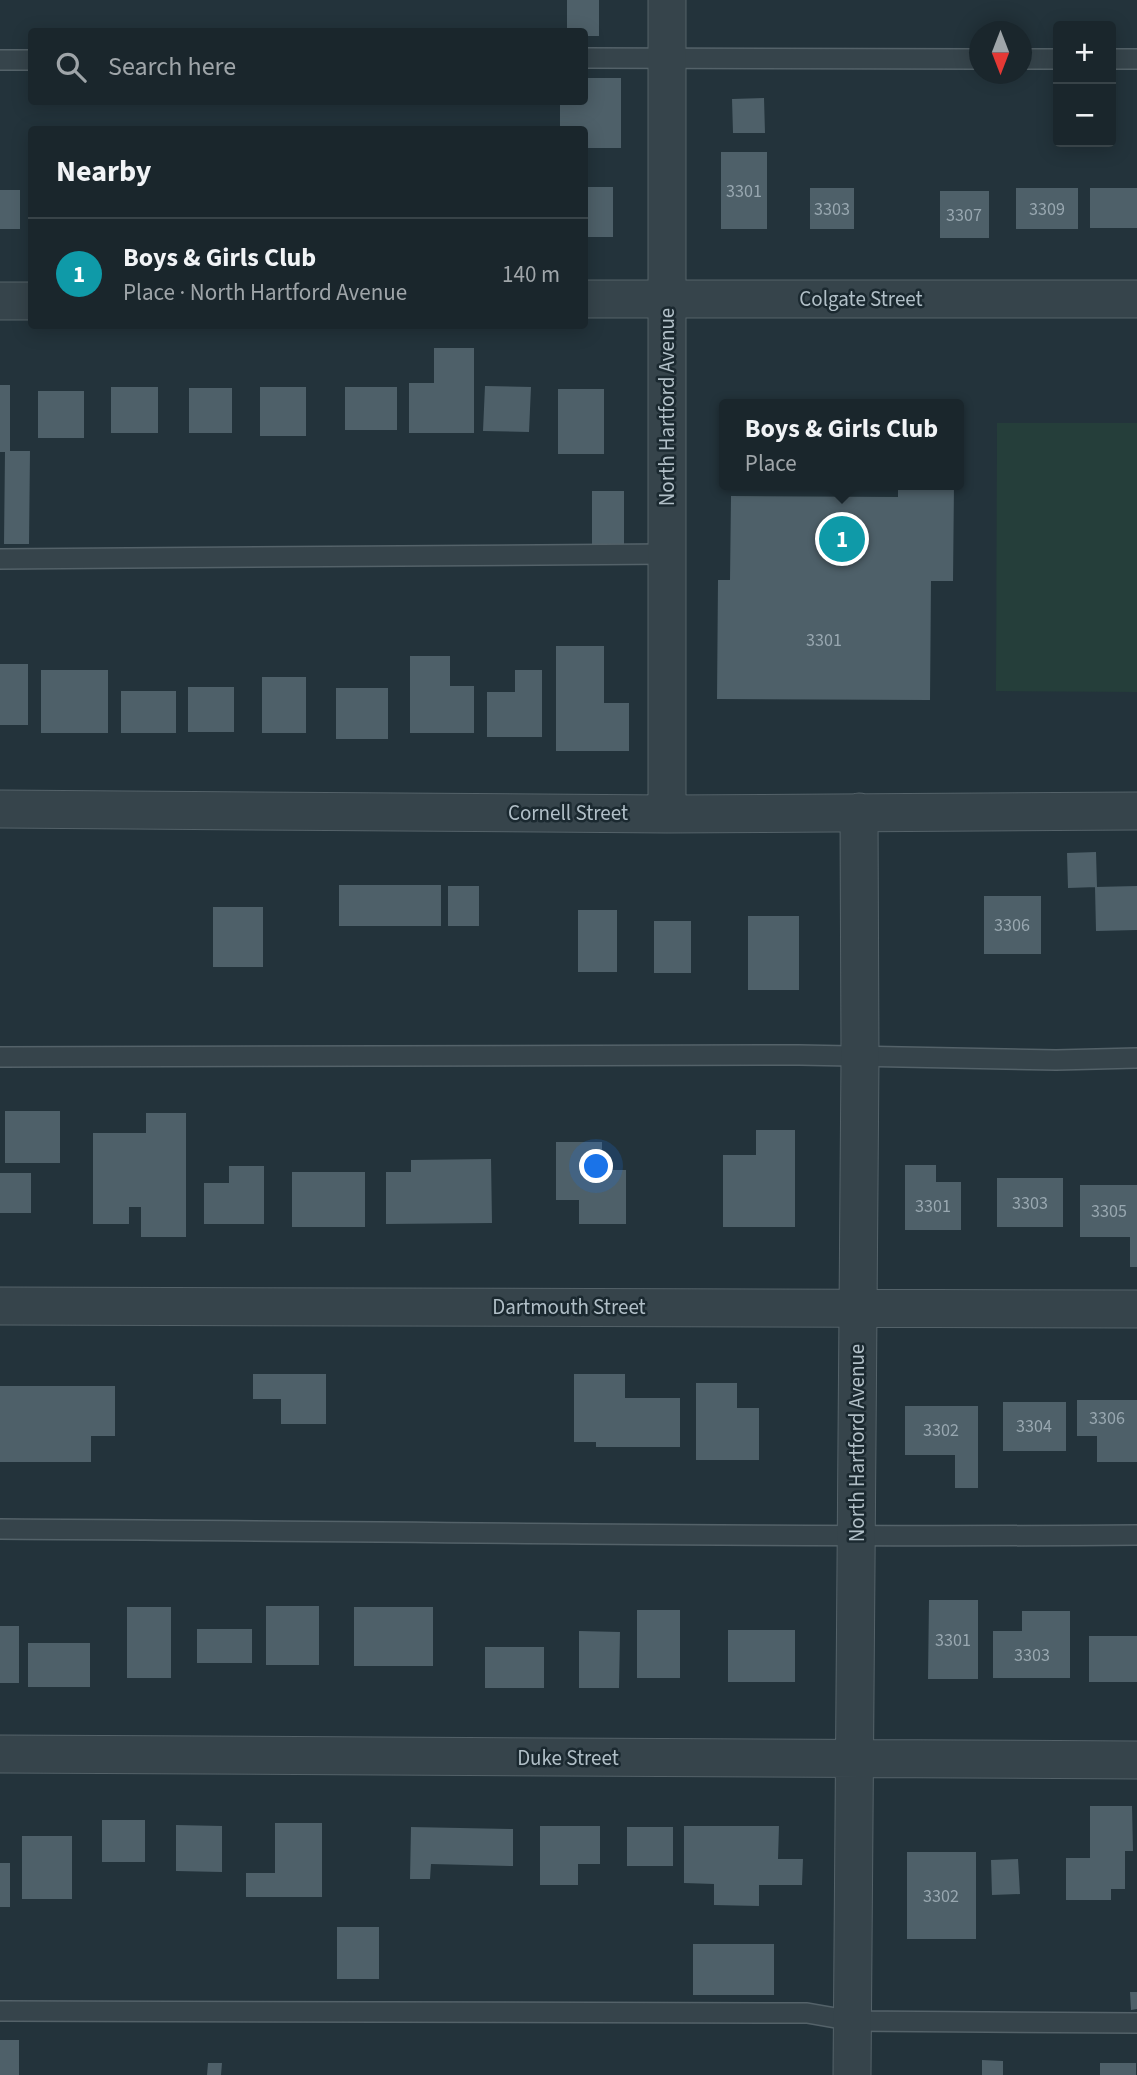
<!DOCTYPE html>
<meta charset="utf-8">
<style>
:root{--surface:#1a262c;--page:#273238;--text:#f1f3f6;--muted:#9fa5a9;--line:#384348;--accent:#8bbbb9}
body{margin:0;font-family:"Source Sans 3",sans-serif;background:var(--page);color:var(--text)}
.controls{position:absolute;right:21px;top:21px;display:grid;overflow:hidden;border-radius:7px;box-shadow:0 4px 18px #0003}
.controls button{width:63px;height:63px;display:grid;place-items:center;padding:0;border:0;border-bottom:2px solid var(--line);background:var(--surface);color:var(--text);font:35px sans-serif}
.compass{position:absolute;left:969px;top:21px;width:63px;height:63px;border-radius:50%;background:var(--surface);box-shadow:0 4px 18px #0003;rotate:180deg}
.you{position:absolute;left:597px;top:1167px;width:24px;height:24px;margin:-18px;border:5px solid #fff;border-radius:50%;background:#1a73e8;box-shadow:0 0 0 10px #1a73e833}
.badge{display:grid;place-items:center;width:46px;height:46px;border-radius:50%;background:var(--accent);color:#fff;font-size:23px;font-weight:700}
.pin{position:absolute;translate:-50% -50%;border:4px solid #fff;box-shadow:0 2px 7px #0006}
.popup{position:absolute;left:719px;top:399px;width:245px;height:91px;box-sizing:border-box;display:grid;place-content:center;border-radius:7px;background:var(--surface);filter:drop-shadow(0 2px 5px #0005);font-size:23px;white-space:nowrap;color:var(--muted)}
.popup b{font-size:26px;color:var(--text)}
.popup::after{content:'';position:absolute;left:50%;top:100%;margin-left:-14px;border:14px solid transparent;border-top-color:var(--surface)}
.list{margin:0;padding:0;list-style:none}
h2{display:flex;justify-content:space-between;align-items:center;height:91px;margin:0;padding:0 28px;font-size:30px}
h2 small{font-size:23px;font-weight:400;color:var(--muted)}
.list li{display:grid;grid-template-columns:46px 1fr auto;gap:21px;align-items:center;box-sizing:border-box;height:112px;padding:0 28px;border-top:2px solid var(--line)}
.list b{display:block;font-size:26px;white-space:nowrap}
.list p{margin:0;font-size:23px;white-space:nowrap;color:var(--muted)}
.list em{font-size:23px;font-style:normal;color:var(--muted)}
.icon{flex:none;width:38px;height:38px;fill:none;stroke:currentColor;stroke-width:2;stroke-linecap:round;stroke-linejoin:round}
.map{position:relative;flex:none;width:1137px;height:2075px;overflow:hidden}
.search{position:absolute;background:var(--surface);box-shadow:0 4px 18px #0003;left:28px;top:28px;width:560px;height:77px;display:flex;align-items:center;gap:18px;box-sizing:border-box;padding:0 24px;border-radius:7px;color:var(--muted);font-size:26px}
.panel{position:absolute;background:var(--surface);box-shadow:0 4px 18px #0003;left:28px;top:126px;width:560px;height:203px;border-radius:7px}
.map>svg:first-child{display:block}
.green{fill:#253e3a}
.building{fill:#4e6069}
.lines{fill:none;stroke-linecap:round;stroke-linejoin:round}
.lane-casing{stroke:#546269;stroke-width:22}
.street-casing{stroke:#546269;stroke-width:39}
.lane{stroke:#36444b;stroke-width:19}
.street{stroke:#36444b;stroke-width:37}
.labels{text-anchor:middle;stroke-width:5;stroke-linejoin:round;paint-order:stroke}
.number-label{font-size:18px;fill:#98a7b0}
.street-label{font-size:21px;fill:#b1bfc7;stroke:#1b2930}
</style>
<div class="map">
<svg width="1137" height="2075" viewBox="0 0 1137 2075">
<rect width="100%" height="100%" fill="#23333b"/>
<path class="green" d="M997,423H1137V692L996,691Z"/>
<path class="building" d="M567,0H599V36H584V32H567Z
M584,78H621V148H584V130H560V102H584Z
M764,98L765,133H733L732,99Z
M721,152H767V229H721Z
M584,187H613V237H584Z
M810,188H854V229H810Z
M1016,188H1078V229H1016Z
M1090,188H1137V228H1090Z
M0,190H20V229H0Z
M940,191H989V238H940Z
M434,348H474V433H409V383H434Z
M0,385H10V451H30L29,544H4L5,452H0Z
M485,386L531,387L529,432L483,431Z
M111,387H158V433H111Z
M260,387H306V436H260Z
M345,387H397V430H345Z
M189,388H232V433H189Z
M558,389H604V454H558Z
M38,391H84V438H38Z
M898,485H954L953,581H931L930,700L717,699L718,580H730L731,496L898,497Z
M592,491H624V546H592Z
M556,646H604V703H629V751H556Z
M410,656H450V686H474V733H410Z
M0,664H28V725H0Z
M41,670H108V733H41Z
M515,670H542V737H487V692H515Z
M262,677H306V733H262Z
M188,687H234V732H188Z
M336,688H388V739H336Z
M121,691H176V733H121Z
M1096,852L1097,887L1068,888L1067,853Z
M339,885H441V926H339Z
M448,886H479V926H448Z
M1137,886V930L1096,931L1095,887Z
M984,896H1041V954H984Z
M213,907H263V967H213Z
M578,910H617V972H578Z
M748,916H799V990H748Z
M654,921H691V973H654Z
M5,1111H60V1163H5Z
M146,1113H186V1237H141V1207H129V1224H93V1133H146Z
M756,1130H795V1227H723V1155H756Z
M556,1142H602V1170H626V1224H579V1200H556Z
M491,1159L492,1223L386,1224V1172H411V1160Z
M905,1165H936V1182H961V1230H905Z
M229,1166H264V1224H204V1183H229Z
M292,1172H365V1227H292Z
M0,1173H31V1213H0Z
M997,1178H1063V1227H997Z
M1080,1185H1137V1267H1130V1237H1080Z
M253,1374H326V1424H281V1399H253Z
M574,1374H625V1398H680V1447H596V1442H574Z
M696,1383H737V1408H759V1460H696Z
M0,1386H115V1436H91V1462H0Z
M1077,1400H1137V1462H1097V1436H1077Z
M1003,1402H1066V1451H1003Z
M905,1406H978V1488H955V1455H905Z
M929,1600H978V1679H928Z
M266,1606H319V1665H266Z
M127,1607H171V1678H127Z
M354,1607H433V1666H354Z
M637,1610H680V1678H637Z
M1022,1611H1070V1678H993V1631H1022Z
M0,1626H19V1683H0Z
M197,1629H252V1663H197Z
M728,1630H795V1682H728Z
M579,1631L620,1632L619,1688H579Z
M1089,1636H1137V1682H1089Z
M28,1643H90V1687H28Z
M485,1647H544V1688H485Z
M1090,1806H1132L1133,1851H1125V1889H1111V1900H1066V1858H1090Z
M102,1820H145V1862H102Z
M275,1823H322V1897H246V1873H275Z
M176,1825L222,1826V1872L176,1871Z
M540,1826H600V1864H578V1885H540Z
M684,1826H779L778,1859H803L802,1885H759V1906L714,1905V1884L684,1883Z
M411,1827L513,1829V1866L431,1864L430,1879H410Z
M627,1827H673V1866H627Z
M22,1836H72V1899H22Z
M907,1852H976V1939H907Z
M1018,1859L1020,1894L992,1895L991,1860Z
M0,1863H10V1907H0Z
M337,1927H379V1979H337Z
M693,1944H774V1995H693Z
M1130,1992H1137V2009L1131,2010Z
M0,2040H19V2075H0Z
M982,2060L1003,2061V2075H982Z
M208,2063H222L221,2075H207Z
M1100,2063H1136V2075H1100Z"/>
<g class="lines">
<g class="lane-casing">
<path id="lane" d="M584,58L979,59
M1021,59H1058
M1111,59H1137
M0,60H32
M0,559L667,554
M0,1057L799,1055L1056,1060L1137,1058
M0,1529C379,1531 758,1538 1137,1535
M0,2011L807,2013L853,2021L1137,2023"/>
</g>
<g class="street-casing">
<path id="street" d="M667,0V814
M584,299H1137
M0,301H32
M0,809L667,814L1137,811
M0,1306L1137,1309
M0,1754L1137,1760
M852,2075L860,1058L859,812"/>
</g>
<use href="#lane" class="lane"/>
<use href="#street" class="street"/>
</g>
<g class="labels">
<g class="number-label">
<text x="744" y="197">3301</text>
<text x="832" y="215">3303</text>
<text x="1047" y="215">3309</text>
<text x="964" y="221">3307</text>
<text x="824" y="646">3301</text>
<text x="1012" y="931">3306</text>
<text x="1030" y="1209">3303</text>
<text x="933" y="1212">3301</text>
<text x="1109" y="1217">3305</text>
<text x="1107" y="1424">3306</text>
<text x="1034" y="1432">3304</text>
<text x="941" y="1436">3302</text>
<text x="953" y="1646">3301</text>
<text x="1032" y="1661">3303</text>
<text x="941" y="1902">3302</text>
</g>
<g class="street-label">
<text x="861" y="306">Colgate Street</text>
<text transform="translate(667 407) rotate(-90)" y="7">North Hartford Avenue</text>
<text x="568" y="820">Cornell Street</text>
<text x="569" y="1314">Dartmouth Street</text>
<text transform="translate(857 1443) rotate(-90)" y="7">North Hartford Avenue</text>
<text x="568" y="1765">Duke Street</text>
</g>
</g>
</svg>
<div class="controls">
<button>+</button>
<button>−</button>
</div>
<svg class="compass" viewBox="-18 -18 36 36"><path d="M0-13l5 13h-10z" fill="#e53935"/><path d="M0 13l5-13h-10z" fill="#9fa5a9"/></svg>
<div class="you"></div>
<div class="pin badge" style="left:842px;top:539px;background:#0f9aa8">1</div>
<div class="popup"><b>Boys &amp; Girls Club</b>Place</div>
<div class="search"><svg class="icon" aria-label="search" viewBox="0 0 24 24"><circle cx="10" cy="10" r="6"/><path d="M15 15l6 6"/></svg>Search here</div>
<section class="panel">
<h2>Nearby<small></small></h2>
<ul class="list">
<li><span class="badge" style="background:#0f9aa8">1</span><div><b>Boys &amp; Girls Club</b><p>Place · North Hartford Avenue</p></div><em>140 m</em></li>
</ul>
</section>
</div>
